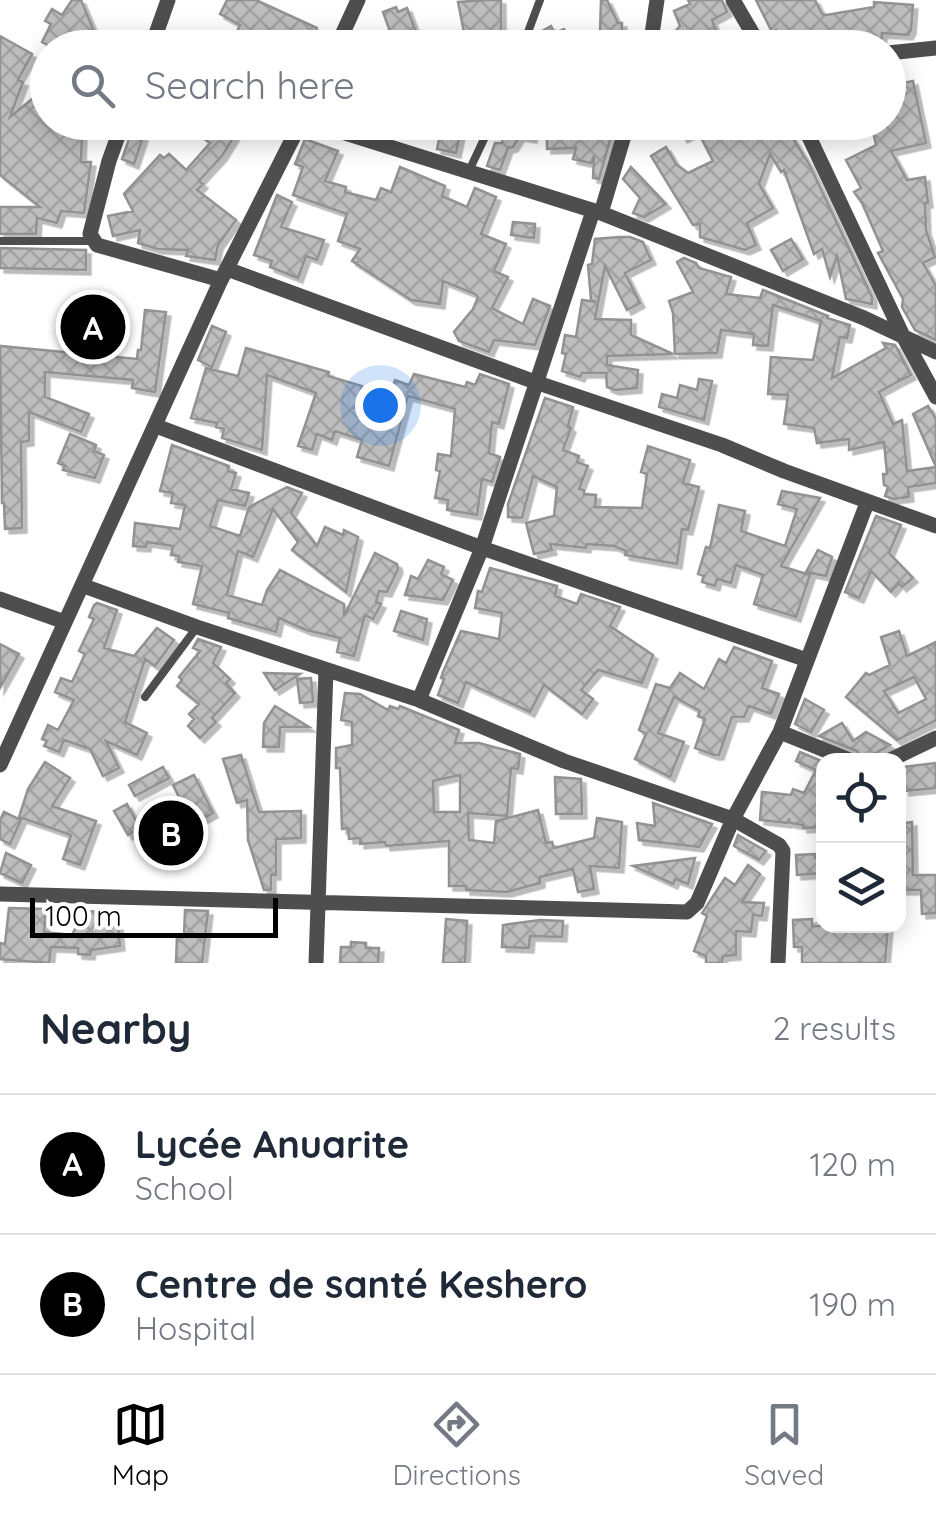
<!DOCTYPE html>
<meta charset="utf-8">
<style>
:root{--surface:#fff;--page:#f6f6f7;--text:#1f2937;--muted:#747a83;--line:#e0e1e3;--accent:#000}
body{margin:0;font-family:Quicksand,sans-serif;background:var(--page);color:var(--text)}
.controls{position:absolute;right:30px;bottom:30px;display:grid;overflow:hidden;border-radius:20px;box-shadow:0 5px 25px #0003}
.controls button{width:90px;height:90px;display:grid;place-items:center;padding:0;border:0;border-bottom:2px solid var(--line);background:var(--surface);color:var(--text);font:50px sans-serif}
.scale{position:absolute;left:30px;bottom:25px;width:248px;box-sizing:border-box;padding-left:10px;border:5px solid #000;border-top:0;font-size:28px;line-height:35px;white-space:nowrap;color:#000;-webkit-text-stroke:8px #fff;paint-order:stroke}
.you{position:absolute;left:380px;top:405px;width:35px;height:35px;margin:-25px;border:8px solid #fff;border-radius:50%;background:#1a73e8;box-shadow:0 0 0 15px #1a73e833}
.badge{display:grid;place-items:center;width:65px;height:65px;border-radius:50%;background:var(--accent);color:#fff;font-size:32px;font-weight:700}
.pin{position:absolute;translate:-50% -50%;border:5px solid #fff;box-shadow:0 2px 10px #0006}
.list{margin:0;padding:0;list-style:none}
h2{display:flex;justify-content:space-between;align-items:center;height:130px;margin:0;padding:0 40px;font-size:42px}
h2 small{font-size:32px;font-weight:400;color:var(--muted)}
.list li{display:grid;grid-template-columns:65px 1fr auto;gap:30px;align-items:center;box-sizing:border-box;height:140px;padding:0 40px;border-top:2px solid var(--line)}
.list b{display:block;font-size:38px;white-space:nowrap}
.list p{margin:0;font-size:32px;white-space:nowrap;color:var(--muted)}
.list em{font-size:32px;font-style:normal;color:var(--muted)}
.icon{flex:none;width:55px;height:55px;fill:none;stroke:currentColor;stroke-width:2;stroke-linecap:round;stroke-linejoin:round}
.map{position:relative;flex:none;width:936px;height:963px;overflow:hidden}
.search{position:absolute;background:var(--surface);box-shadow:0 5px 25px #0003;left:30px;right:30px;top:30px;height:110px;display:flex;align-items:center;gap:25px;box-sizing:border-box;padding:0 35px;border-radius:55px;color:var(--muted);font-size:38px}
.sheet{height:410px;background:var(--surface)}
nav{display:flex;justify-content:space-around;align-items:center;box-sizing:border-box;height:140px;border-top:2px solid var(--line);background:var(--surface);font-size:28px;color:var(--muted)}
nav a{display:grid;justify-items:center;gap:5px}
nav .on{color:var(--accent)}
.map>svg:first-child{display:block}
.building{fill:url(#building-cross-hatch);stroke:#929292;stroke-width:2.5;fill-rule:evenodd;filter:url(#shadow)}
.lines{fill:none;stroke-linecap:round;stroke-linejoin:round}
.service{stroke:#4e4e4e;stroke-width:8}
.minor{stroke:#4e4e4e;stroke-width:15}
</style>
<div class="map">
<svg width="936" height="963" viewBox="0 0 936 963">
<defs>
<pattern id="building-cross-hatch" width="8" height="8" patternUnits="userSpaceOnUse" patternTransform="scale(2.5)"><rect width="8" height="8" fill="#bebebe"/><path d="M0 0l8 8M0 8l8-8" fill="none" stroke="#a2a2a2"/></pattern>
<filter id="shadow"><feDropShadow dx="4.5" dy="4.5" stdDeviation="0" flood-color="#0004"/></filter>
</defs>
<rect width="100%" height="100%" fill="#fff"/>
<path class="building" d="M72,0H81L101,48H53L42,42L51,24L45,21L52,9L62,15Z
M227,0H256L317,28L316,31L326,34L321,48H229L240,25L220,14Z
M488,0H501V40L481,39L482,48H467L458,2Z
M601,0H607L618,23H622L621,44H606L607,32H600Z
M688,0H722L727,12L712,20L716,30L680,44L671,36L680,26L674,11L690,4Z
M756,0H815L822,14L826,15L874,7V2L913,5L911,30L908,35L882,33L881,44H860L861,48H813L809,37L785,48L776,30L772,32Z
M396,7L398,12L407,8L416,32L393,40L383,12Z
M551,26L555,33L564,29L574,48H530L541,41L537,34Z
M0,36L32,54L18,80L23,82L10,117L48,86V122H78L82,133L81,162H91L84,213L61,211L57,223L37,218L36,234H0V207H40L0,175Z
M913,81L926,143L891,151L907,180L925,177L928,203H925L926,230L935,257L923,263L936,286V340L915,330L902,307L903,299L878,253L883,251L862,203L854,192L861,188L846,160L876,145L871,122H888V86Z
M215,122H243L222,156L199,181L203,184L197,190L236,220L218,245L215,260L186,256L188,250L158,249L138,243L140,230L113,236L108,216L133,211L124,194L160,155L164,158L169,154L186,170L210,143L204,139Z
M499,122H533L532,138L520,136L513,147L508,148L500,170L487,166L495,143H502L503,131L497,129Z
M577,122H615L599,179L593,178L594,156L591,163L573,159L576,148L547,149V136L573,135Z
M674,122H774L780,132L787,129L809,164L872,297V304L846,299L837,256L830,277L822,249L814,254L784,170L781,172L770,154L759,184L773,208L747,223L756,245L745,250L700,237V224L693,225L651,156L666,147L676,164L688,173L713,161L697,130L683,138Z
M442,126L461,129L456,153L437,149Z
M131,133L143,137L134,164L122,159Z
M305,139L338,151L325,181L346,187L345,192L376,200L381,188L391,192L400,167L445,186L442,196L467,207L475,188L496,197L481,234L506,244L494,271L508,277L492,308L523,324L533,299L550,306L535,345L494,340L489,352L459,341L454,332L473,309L478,297L475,294L443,281L440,304L411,300L352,261L360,249L338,241L347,214L293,195L303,167L295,164Z
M631,167L666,204L644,217L633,213L640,198L623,179Z
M277,195L292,202L281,227L324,240L317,260L306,256L298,278L270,267L272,261L254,255Z
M513,222L535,224L534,238L511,235Z
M619,237H630L643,242L651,260L625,273L640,303L627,310L605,266L595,319L631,320V335L673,354L607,356V365L638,370L637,388L615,390L607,387L606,373H582L580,377L562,371L566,354L562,353L565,335L576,337L582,300L596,302L591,300L588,265L592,264L595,239Z
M791,239L803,259L783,271L771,250Z
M0,248L86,250V270L0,268Z
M684,258L696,263L699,268L731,277L726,294L760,298L763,290L828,316L827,318L850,325L847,338L840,337L832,378L886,348L883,343L895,345L911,375L899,381L898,378L899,381L879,392L893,424L902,420L907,471L936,467V483L908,487L909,497L893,499L885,496L888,487L884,485L883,474H887L884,442L849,450V439L817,443L814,428L784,424L788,395L768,394L771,357L813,360L821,321L773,305L768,346L753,345L754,334L721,330L717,353L675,354L673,313L669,301L693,292L677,262Z
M145,310L166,312L155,392L132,388L133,380L45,372V397L89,414L81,432L29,412V441L21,442L22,528L5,529L4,503H2L0,346L137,359L138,350H141Z
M212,326L226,332L212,367L198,360Z
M246,348L329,372L328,376L362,386L355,408L381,417L395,380L409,385L414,374L465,387L467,382L475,385L480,374L509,384L499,424L492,422L489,453L500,457L492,482L482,479L477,515L447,510L448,500L435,498L440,471L436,470L438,454L451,456L455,409L408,396L389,466L357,457L362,440L335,431L332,440L317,434L312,450L298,446L316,393L267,375L262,450L222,438L224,429L216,427L217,423L191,418L206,368L238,376Z
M699,379L712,381L704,420L659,407L662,394L677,398L680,385L697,390Z
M545,398L573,407L568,426L571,428L563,450L579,456L577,462L588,466L579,489L584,490V494L596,495L595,507L642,508L647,474L641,472L648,446L690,460L683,483L699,487L688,530L682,529L677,564L625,555L626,551L614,546L587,544L586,548L550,544L552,550L534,554L526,523L554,516L557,487L533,476L522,518L508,517V504Z
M928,406L936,419V467L913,414Z
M70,434L96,445L94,451L104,455L95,478L63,470L65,466L58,463Z
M172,445L229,466L228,471L236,473L231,489L249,493L245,506L218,500L210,526L240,536L249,507L287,487L302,493L291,513L317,546L325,527L343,535L344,530L358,537L346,592L292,550L298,542L273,509L253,557L238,551L227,595L262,605L267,590L280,570L344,604V616L375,553L397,564L398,569L387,592L379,591L376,602L381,604L373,619L365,615L354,656L337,652L340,638L306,630L279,618L276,632L228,618L229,613L193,604L202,566L178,562L179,556L171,555L173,546L147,542L146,547L133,546L135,523L180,529L185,505L171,503L173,493L160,491Z
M782,491L820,498L781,566L810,575L796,617L754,604L763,575L736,565L731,583L717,579L715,586L702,582L704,576L698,574L706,547L710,548L719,505L745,511L741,531L785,546L797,509L778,504Z
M876,516L901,525L889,553L913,578L902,587L899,583L891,592L871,571L859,598L845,592Z
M818,550L832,557L826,576L806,572Z
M428,560L444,567L441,574L453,580L443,600L405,595L411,576L418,579Z
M490,568L557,586L555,596L577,604L581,594L620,607L610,626L653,655L642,683L598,670L581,690L593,699L582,714L544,685L530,712L466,682L458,703L438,695L444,679L441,678L443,672L461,631L499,639L502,613L475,608L478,591L482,592Z
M97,603L117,610L104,648L134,656L157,628L174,640L155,666L145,659L125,722L147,733L137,755L106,741L119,768L103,776L90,749L64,740L59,752L44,746L47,741L42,739L48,725L58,730L74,700L55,692L61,678L72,682L85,654L79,651L94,619L89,617L94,605Z
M401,611L427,619L423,640L394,631Z
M899,631L907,656L936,642V720L897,740L846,697L866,673L869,675L890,665L881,637ZM914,677L926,699L898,713L884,691Z
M198,639L221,647L213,663L230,679L226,683L235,693L212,718L216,722L200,738L188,726L194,719L189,714L199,704L177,686L182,680L179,677L200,651L193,648Z
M0,644L19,654L0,688Z
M734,647L772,661L762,688L779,694L771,714L749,706L744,717H732L719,755H714L695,748L705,719L698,716L700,711L674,697L658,733L684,742L670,777L635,759L646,734L639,730L656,684L670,688L680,673L704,689L719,659L726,663Z
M264,673L300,674L275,690Z
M311,678L313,702L300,703L297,679Z
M345,693L360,694L388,710L390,706L398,709L400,706L459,730L455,743H479L520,754L518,769L511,768L507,816L468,813L469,840L494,843L496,821L538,810L546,843L552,842L554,848L594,838L597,818L622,822L619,868L590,866L594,889L578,892L573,869L540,877V883L507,892L466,890V886H449V841L386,846L385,842L360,844V838L349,839L348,828L342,829L340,768H336V748L352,745V722L341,720ZM460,775V812H434L433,781Z
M805,699L824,710L811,732L795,724Z
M275,706L309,727H280L279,747H263L264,723Z
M842,723L853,741L866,732L890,745L863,760L857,751L819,736Z
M800,752L824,762V827L803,828V825L790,823L789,820L787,823L760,820L762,792L791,795L793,789L804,793L816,770L796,761Z
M241,755L259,812L301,811V838L276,839V875H271V890H264L248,840L247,800L237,803L223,759Z
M45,762L70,778L52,806L96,821L80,865L63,859L71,835L19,817L28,789Z
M936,763V788L905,791L902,767Z
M163,767L169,778L135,796L129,785Z
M194,775L213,813L202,819L199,814L190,819L173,785Z
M555,777L581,779L582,814H556Z
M653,803L712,824L699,847L639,840L637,823L655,826Z
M127,804L140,828L128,835L114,811Z
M4,812L21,820L10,844L0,839V820Z
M912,822L913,875H936V913L922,914L921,890H898V824Z
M738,835L766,851L759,860L734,846Z
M6,853L31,865L22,883L0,873Z
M815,854V858L824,857V873L797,875L796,855Z
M695,858L688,884L675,879L673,884L633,866Z
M748,865L760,874L742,902L764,903L762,916L753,915L751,932L736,931V955L723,956L722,963H706V956L694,951L707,916L702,913L725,878L735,885Z
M9,908L46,909L44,932L72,935L76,927H82L83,911L107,912V927L118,926L120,946L91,950L90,955L78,954V948L51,947L49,963L0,959V943L5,944Z
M185,910L208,911L202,963H176L177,936H184Z
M446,919L467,921L465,963H443Z
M812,919V926H888L885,963H802V947H794L793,920Z
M540,920L563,921L562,937L530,936L529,948L502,947L503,925Z
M351,942L366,943V948H379L378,963H340L341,947H351Z"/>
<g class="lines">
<path class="service" d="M522,48L540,0
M468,173L492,122
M0,241H92
M145,697L197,627"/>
<path class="minor" d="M733,0L761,48
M151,48L168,0
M336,48L358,0
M650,48L657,0
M888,53L936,48
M123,122L109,161L90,234L97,245L221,280
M310,122L601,213L864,318L936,352
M802,122L903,336L936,397
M601,213L628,122
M227,269L538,383L722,445L784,471L936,526
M156,426L482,548L807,660
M84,586L197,627L419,700L564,761L733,819L779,845L783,851L778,963
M0,599L65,622
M419,700L482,548L593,211
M780,732L852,761
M888,761L936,738
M0,765L221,280L301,122
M0,894L687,912L697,903L733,819L780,732L867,503
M316,963L326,670"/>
</g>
</svg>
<div class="controls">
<button><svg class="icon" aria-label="locate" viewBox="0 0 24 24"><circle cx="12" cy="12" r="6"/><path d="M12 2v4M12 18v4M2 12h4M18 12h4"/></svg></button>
<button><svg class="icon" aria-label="layers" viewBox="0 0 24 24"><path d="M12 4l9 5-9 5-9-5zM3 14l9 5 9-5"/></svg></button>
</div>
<div class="scale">100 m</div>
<div class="you"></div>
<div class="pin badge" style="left:93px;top:327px">A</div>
<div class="pin badge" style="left:171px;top:833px">B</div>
<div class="search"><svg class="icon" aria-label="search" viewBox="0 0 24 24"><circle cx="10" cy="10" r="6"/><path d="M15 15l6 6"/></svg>Search here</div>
</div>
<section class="sheet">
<h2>Nearby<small>2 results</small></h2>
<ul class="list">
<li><span class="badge">A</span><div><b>Lycée Anuarite</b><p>School</p></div><em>120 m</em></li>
<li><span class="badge">B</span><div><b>Centre de santé Keshero</b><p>Hospital</p></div><em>190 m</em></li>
</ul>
</section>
<nav>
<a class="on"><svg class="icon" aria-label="map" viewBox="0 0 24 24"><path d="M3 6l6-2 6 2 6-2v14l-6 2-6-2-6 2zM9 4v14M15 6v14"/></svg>Map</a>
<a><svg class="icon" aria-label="directions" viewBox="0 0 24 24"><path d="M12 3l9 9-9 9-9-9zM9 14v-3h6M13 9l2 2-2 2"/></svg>Directions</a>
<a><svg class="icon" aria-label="saved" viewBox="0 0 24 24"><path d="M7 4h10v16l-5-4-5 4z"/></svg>Saved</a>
</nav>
